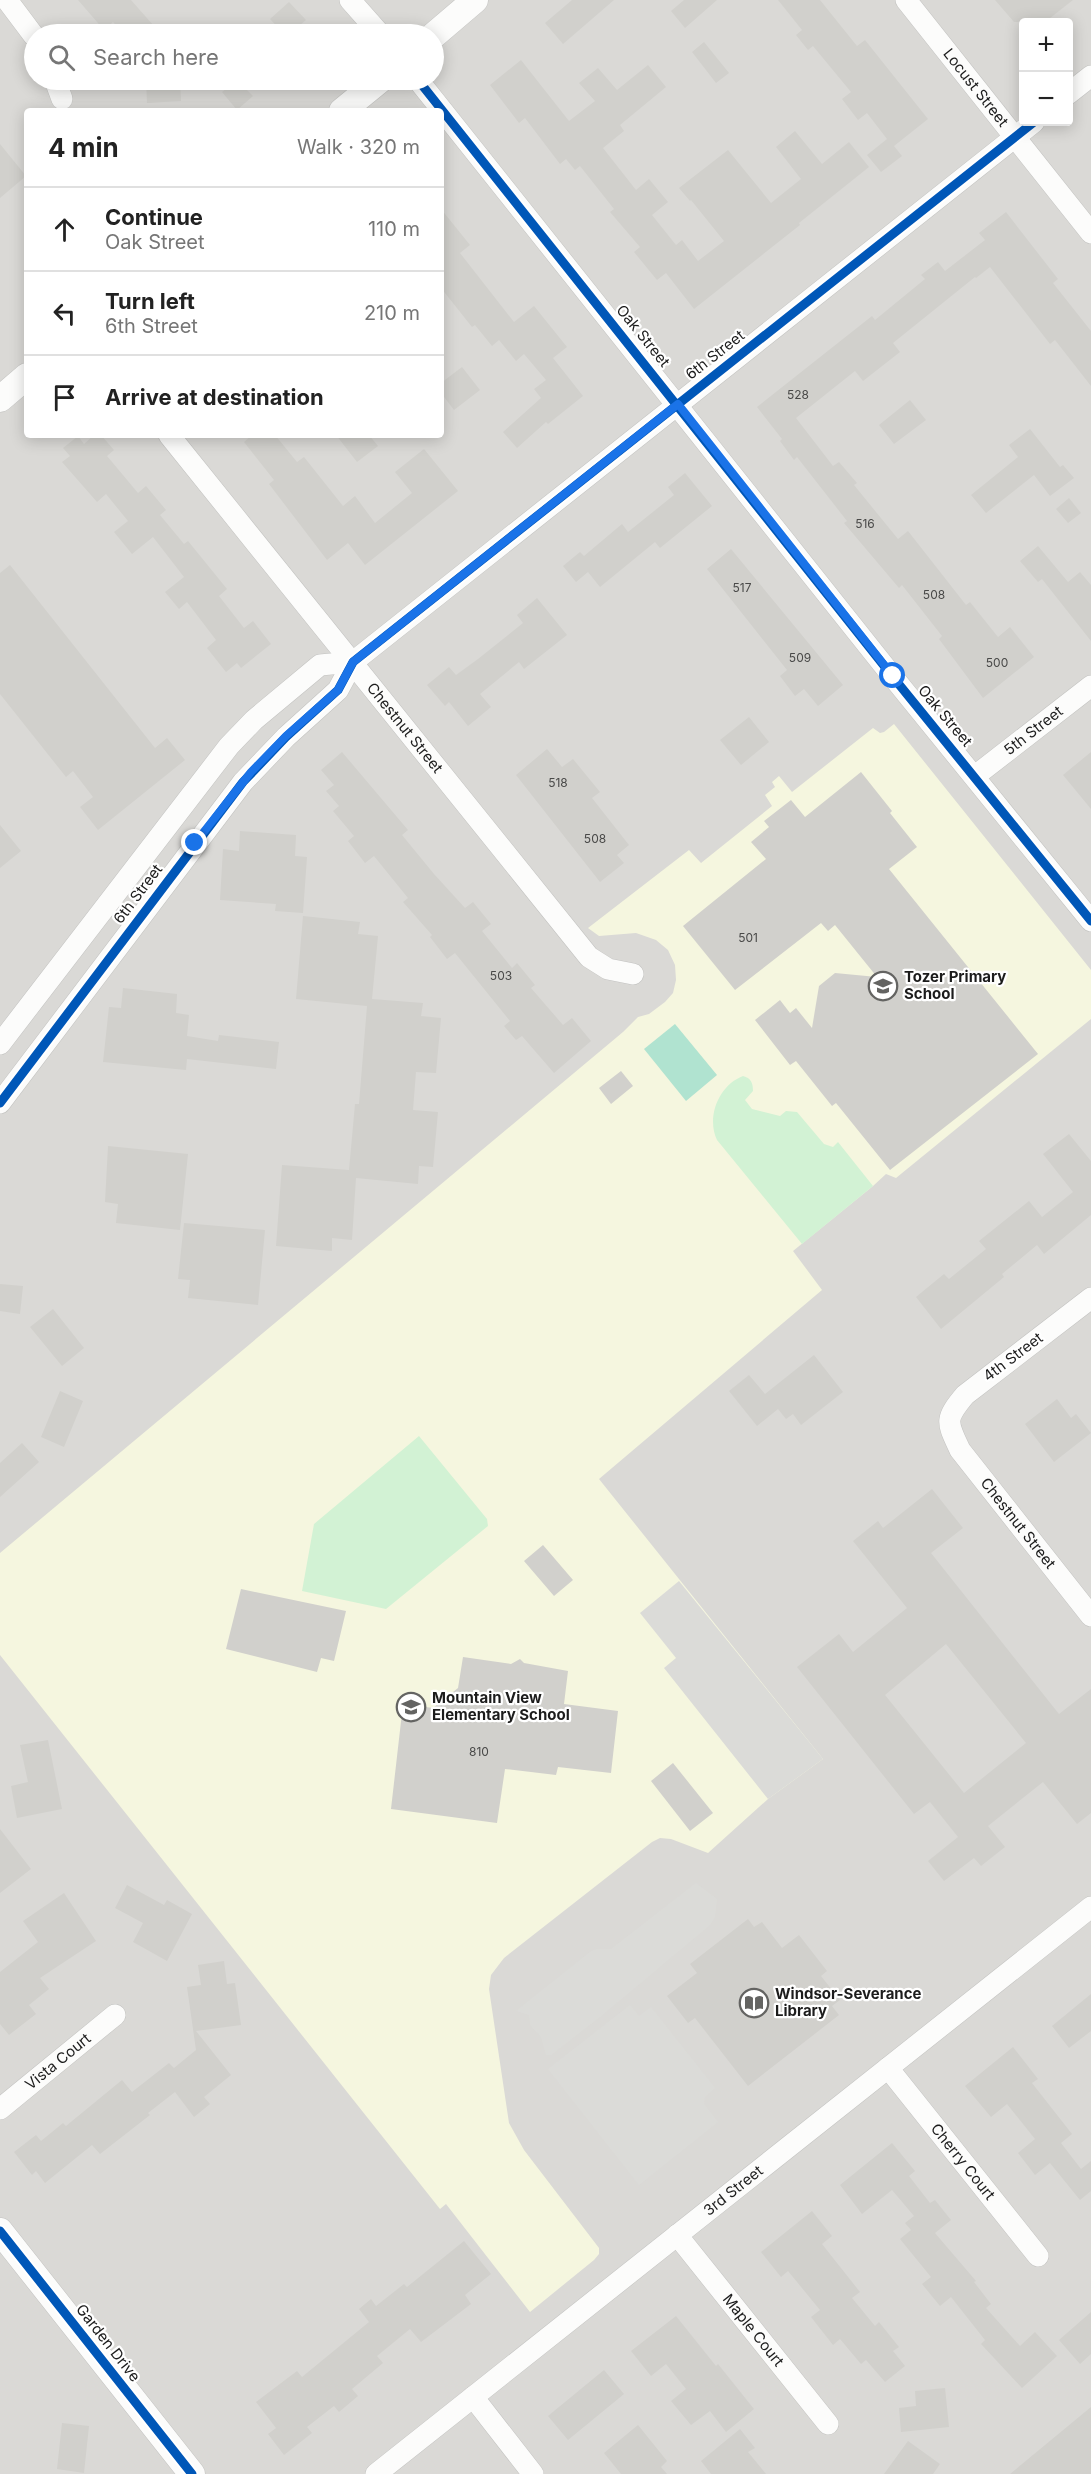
<!DOCTYPE html>
<meta charset="utf-8">
<style>
:root{--surface:#fff;--page:#f6f6f6;--text:#222;--muted:#767676;--line:#e0e0e0}
body{margin:0;font-family:Inter,sans-serif;background:var(--page);color:var(--text)}
.controls{position:absolute;right:18px;top:18px;display:grid;overflow:hidden;border-radius:6px;box-shadow:0 3px 15px #0003}
.controls button{width:54px;height:54px;display:grid;place-items:center;padding:0;border:0;border-bottom:2px solid var(--line);background:var(--surface);color:var(--text);font:30px sans-serif}
.stop{position:absolute;width:18px;height:18px;margin:-14px;border:4px solid #1a73e8;border-radius:50%;background:#fff}
.stop.end{background:#1a73e8;border-color:#fff;box-shadow:0 2px 6px #0008}
.list{margin:0;padding:0;list-style:none}
h2{display:flex;justify-content:space-between;align-items:center;height:78px;margin:0;padding:0 24px;font-size:26px}
h2 small{font-size:20px;font-weight:400;color:var(--muted)}
.list li{display:grid;grid-template-columns:39px 1fr auto;gap:18px;align-items:center;box-sizing:border-box;height:84px;padding:0 24px;border-top:2px solid var(--line)}
.list b{display:block;font-size:22px;white-space:nowrap}
.list p{margin:0;font-size:20px;white-space:nowrap;color:var(--muted)}
.list em{font-size:20px;font-style:normal;color:var(--muted)}
.icon{flex:none;width:33px;height:33px;fill:none;stroke:currentColor;stroke-width:2;stroke-linecap:round;stroke-linejoin:round}
.map{position:relative;flex:none;width:1091px;height:2474px;overflow:hidden}
.search{position:absolute;background:var(--surface);box-shadow:0 3px 15px #0003;left:24px;top:24px;width:420px;height:66px;display:flex;align-items:center;gap:15px;box-sizing:border-box;padding:0 21px;border-radius:33px;color:var(--muted);font-size:22px}
.panel{position:absolute;background:var(--surface);box-shadow:0 3px 15px #0003;left:24px;top:108px;width:420px;height:330px;border-radius:6px}
.map>svg:first-child{display:block}
.residential{fill:#dad9d6;fill-rule:evenodd}
.education{fill:#f5f6df}
.park{fill:#d2f2d4}
.pitch{fill:#b0e3d0}
.parking{fill:#dbdbd8}
.building{fill:#d1d0cc;fill-rule:evenodd}
.lines{fill:none;stroke-linecap:round;stroke-linejoin:round}
.minor-casing{stroke:#c3c3c1;stroke-width:22}
.tertiary-casing{stroke:#c3c3c1;stroke-width:27}
.minor{stroke:#fcfcfb;stroke-width:21}
.tertiary{stroke:#fcfcfb;stroke-width:26}
.cycleway-casing{stroke:#fff;stroke-width:13}
.cycleway{stroke:#0057b8;stroke-width:9}
.route{stroke:#1a73e8;stroke-width:8}
.labels{text-anchor:middle;stroke-width:4.5;stroke-linejoin:round;paint-order:stroke}
.number-label{font-size:12px;fill:#494948}
.street-label{font-size:15px;fill:#1c1c1c;stroke:#fff}
.poi-label{font-size:15px;font-weight:bold;fill:#1c1c1c;stroke:#fff;text-anchor:start}
</style>
<div class="map">
<svg width="1091" height="2474" viewBox="0 0 1091 2474">
<rect width="100%" height="100%" fill="#ebeae5"/>
<path class="residential" d="M0,0H1091V2474H0ZM1024,22H1068V122H1024ZM34,34H434V80H34ZM27,111H441V435H27Z"/>
<path class="education" d="M894,724L1091,970V1019L896,1178L886,1174L873,1186L793,1251L822,1290L599,1479L823,1759L768,1799L708,1853L671,1839L660,1838L652,1842L504,1958L491,1975L489,1989L509,2123L524,2150L599,2248V2254L594,2260L530,2312L446,2204L440,2209L0,1655V1553L623,1032L638,1017L649,1014L665,1002L673,993L676,980L675,965L668,950L656,940L636,933L599,936L588,928L689,850L701,863L772,806L765,795L775,787L772,782L779,776L792,792L873,728L880,733L884,732Z"/>
<path class="park" d="M743,1076C751,1078 753,1083 753,1091L745,1100L752,1109L780,1116L786,1111L797,1112L824,1144L833,1147L838,1142L873,1186L802,1244L717,1140C706,1117 719,1085 743,1076Z
M419,1436L487,1519L488,1526L386,1609L302,1591L314,1524Z"/>
<path class="pitch" d="M675,1024L717,1075L686,1101L644,1049Z"/>
<path class="parking" d="M679,1581L823,1759L768,1799L664,1668L676,1658L640,1613Z
M696,1883L717,1899L715,1917L710,1925L600,2017L551,2055H546L541,2037L530,2025L529,2015L516,2011L590,1952L596,1949H611Z
M630,2005L639,2016L651,2007L715,2088L705,2097L704,2104L718,2122L639,2185L548,2069Z"/>
<path class="building" d="M78,0H131L161,34H124L113,22L104,30Z
M572,0H614L563,44L545,23Z
M684,0H717L685,28L671,11Z
M778,0H820L857,46L865,40L928,119L894,146L902,156L881,172L867,155L887,139L867,113L858,120L842,99L851,92L813,46L808,50L796,35L802,30Z
M995,0H1073L1045,22H1014Z
M289,2L306,20L289,34H284L270,19Z
M704,42L729,73L716,83L692,52Z
M521,60L569,121L595,101L579,83L598,68L617,90L648,65L666,87L620,125L624,131L603,148L636,190L649,179L668,202L652,215L676,245L682,240L698,261L724,241L691,200L690,201L679,188L728,150L771,203L801,179L776,147L795,131L822,164L849,142L869,167L799,223L800,225L694,309L666,273L657,280L634,252L640,247L610,212L614,209L580,166L575,170L566,159L560,164L525,118L519,123L490,85Z
M146,80H180L181,101L147,103Z
M237,80L253,96L237,110L222,92Z
M0,144L26,176L0,198Z
M441,209L470,245L460,253L514,322L534,306L567,347L553,358L583,396L548,424L546,422L517,448L503,432L541,398L534,389L546,380L524,354L516,361L499,340L492,346L475,325L472,327L441,288Z
M1006,212L1058,279L1053,283L1091,331V386L1055,340L1050,344L990,267L976,278L975,277L893,343L900,352L863,381L855,371L796,418L833,466L839,462L857,483L854,485L898,539L908,531L966,605L970,602L998,637L1010,627L1034,657L983,698L939,639L942,636L902,585L899,588L844,523L847,521L797,457L794,460L780,441L782,439L757,407L872,316L875,320L925,279L921,275L938,262L945,271L985,240L979,233Z
M462,367L480,390L454,410L441,393V383Z
M910,400L926,420L894,444L879,425Z
M1030,429L1060,467L1063,465L1074,478L1050,496L1034,475L986,513L971,495L1018,457L1009,445Z
M94,435H101L114,450L107,456L138,493L146,486L166,510L160,515L184,544L188,541L227,589L219,596L244,628L253,621L271,644L241,668L237,663L226,672L207,648L216,640L187,602L179,609L165,592L184,577L153,537L132,554L114,532L128,521L106,494L97,502L62,462L70,456L63,448L78,436L84,444Z
M252,435H275L297,462L304,457L343,506L355,496L375,523L412,493L395,472L424,449L458,491L365,565L348,543L327,560L269,484L274,480L244,442Z
M336,435H369L378,446L357,462Z
M685,473L712,506L660,548L655,542L600,587L588,572L576,582L563,566L580,552L584,556L622,524L628,532L674,495L668,487Z
M1069,498L1081,513L1068,523L1056,509Z
M1038,546L1068,582L1080,572L1091,585V641L1042,579L1038,582L1020,561Z
M731,549L843,685L818,706L804,689L795,696L780,676L787,670L707,569Z
M10,565L155,748L167,738L185,760L98,830L80,807L93,797L73,771L66,777L0,694V573Z
M537,598L567,635L524,669L519,662L480,694L491,707L468,726L449,702L445,706L427,685L449,667L456,675L478,659L523,623L517,615Z
M749,717L769,742L741,765L720,740Z
M547,749L562,767L573,759L600,792L592,798L629,845L617,855L624,863L600,882L516,775Z
M342,752L408,830L402,835L434,874L465,908L473,902L491,924L482,931L512,968L517,963L535,985L531,988L563,1025L572,1018L591,1041L554,1073L522,1036L516,1040L504,1026L510,1021L455,953L447,959L430,937L432,935L403,902L408,898L374,856L365,863L348,841L354,836L333,811L339,806L326,791L334,785L321,770Z
M1091,752V809L1063,775Z
M861,772L892,811L890,813L917,847L889,869L1038,1054L890,1170L836,1103L832,1106L796,1061L790,1065L755,1020L780,1000L790,1013L796,1008L812,1028L819,986L835,973L877,977L835,925L828,931L821,923L735,990L683,926L766,859L751,842L769,827L764,821L791,800L805,817Z
M0,825L21,851L0,868Z
M240,831L296,835L295,856L307,857L303,913L275,911L276,904L220,900L223,849L239,851Z
M303,916L360,922L358,934L378,936L372,999L423,1003L421,1016L441,1018L436,1073L416,1072L413,1110L438,1112L433,1167L419,1166L418,1184L356,1178L352,1240L332,1238V1251L276,1246L282,1165L349,1170L355,1104H359L367,1006L296,999Z
M123,988L177,994L176,1013L189,1015L187,1036L218,1041L219,1035L279,1042L276,1069L187,1059L186,1070L103,1062L109,1007L121,1008Z
M621,1071L633,1086L611,1104L599,1088Z
M1069,1134L1091,1161V1215L1044,1254L1037,1245L1002,1274L1004,1277L941,1329L916,1297L944,1274L949,1279L986,1249L979,1241L1029,1201L1042,1217L1073,1192L1043,1154Z
M108,1146L188,1154L180,1230L116,1223L118,1204L105,1202Z
M184,1223L265,1230L258,1305L188,1298L190,1280L178,1279Z
M0,1284L23,1286L20,1314L0,1311Z
M53,1309L84,1348L62,1366L30,1327Z
M814,1355L843,1392L801,1425L793,1414L786,1419L778,1409L757,1426L729,1391L749,1375L765,1394Z
M60,1391L83,1401L64,1447L41,1437Z
M1057,1399L1071,1418L1076,1414L1091,1433L1054,1462L1025,1424Z
M22,1443L39,1462L0,1497V1463Z
M932,1489L963,1528L931,1553L1059,1714L1091,1689V1813L1077,1824L1043,1782L988,1826L1005,1847L981,1866L974,1858L944,1881L928,1861L958,1837L930,1802L914,1814L797,1667L839,1634L853,1652L907,1608L853,1541L878,1521L883,1528ZM946,1644L1026,1743L964,1793L885,1695Z
M543,1545L573,1580L554,1596L524,1561Z
M241,1589L346,1611L334,1661L321,1658L317,1672L226,1649Z
M463,1657L511,1664L520,1659L524,1663L568,1671L564,1704L618,1711L611,1773L558,1767L556,1775L505,1769L497,1823L391,1809L403,1704L433,1708L458,1688Z
M48,1740L62,1809L17,1818L11,1786L28,1782L20,1745Z
M673,1763L713,1813L690,1831L651,1781Z
M0,1829L31,1869L0,1893Z
M127,1885L164,1905L167,1900L192,1914L167,1961L133,1942L143,1923L115,1908Z
M64,1893L96,1941L40,1978L49,1989L29,2005L36,2014L9,2035L0,2024V1972L38,1942L23,1921Z
M748,1919L754,1927L762,1922L782,1948L799,1935L827,1971L821,1976L840,2000L832,2006L839,2015L748,2086L695,2018L688,2023L667,1996L697,1973L690,1964Z
M224,1961L227,1984L235,1983L241,2025L196,2031L231,2075L204,2097L210,2104L194,2117L175,2092L148,2113L150,2115L100,2154L92,2145L45,2183L36,2171L32,2175L14,2152L36,2135L41,2141L63,2123L66,2126L122,2080L132,2092L169,2063L174,2068L196,2050L187,1987L201,1985L198,1965Z
M1091,1994V2031L1069,2048L1052,2026Z
M1013,2047L1038,2079L1032,2083L1072,2134L1061,2143L1081,2169L1091,2161V2191L1080,2200L1050,2163L1035,2175L1018,2153L1035,2139L1007,2104L991,2117L965,2086Z
M892,2143L915,2171L909,2176L930,2203L935,2200L951,2220L935,2233L976,2281L974,2282L991,2304L986,2308L1020,2346L1035,2332L1057,2356L1022,2388L981,2344L985,2340L951,2297L940,2306L922,2284L931,2277L900,2239L911,2230L905,2223L914,2216L892,2190L862,2214L840,2185Z
M812,2211L832,2236L822,2244L860,2292L852,2298L875,2326L879,2322L899,2347L893,2351L905,2366L885,2382L866,2360L861,2364L840,2339L833,2345L811,2317L820,2310L788,2271L781,2277L761,2252Z
M464,2241L491,2274L465,2295L471,2304L421,2342L410,2329L377,2356L383,2363L352,2389L358,2396L339,2412L334,2406L307,2427L312,2433L284,2455L268,2434L276,2428L256,2402L297,2371L302,2377L369,2322L359,2309L371,2299L376,2306L404,2284L407,2287Z
M1091,2312V2354L1080,2364L1059,2340Z
M676,2316L716,2366L718,2364L754,2409L726,2432L710,2411L691,2425L671,2401L686,2389L666,2364L651,2376L631,2351Z
M604,2370L624,2394L568,2440L548,2416Z
M945,2388L949,2427L901,2432L899,2408L916,2406L915,2391Z
M1091,2407V2474H1010Z
M62,2423L89,2426L84,2473L57,2469Z
M638,2425L667,2461L661,2467L667,2474H621L604,2453Z
M740,2429L755,2448L748,2452L766,2474H711L701,2461Z
M908,2441L940,2464L933,2474H884Z"/>
<g class="lines">
<g class="minor-casing">
<g id="minor">
<path d="M7,0L34,36"/>
<path d="M350,0L380,34"/>
<path id="s1" d="M906,0L1091,233"/>
<path d="M55,80L62,99"/>
<path d="M418,80L893,677L1091,921"/>
<path d="M1068,94L1091,76"/>
<path id="s2" d="M169,435L589,957L608,969L633,974"/>
<path id="s3" d="M975,776L1091,686"/>
<path d="M0,1044L229,746L254,720L320,665L353,662"/>
<path d="M0,1103L243,782L286,737L338,690L353,662L1034,122"/>
<path id="s4" d="M1091,1298L965,1395C944,1420 947,1422 960,1450L1091,1616"/>
<path id="s5" d="M888,2068L1038,2256"/>
<path id="s6" d="M0,2109L115,2015"/>
<path id="s7" d="M677,2235L828,2424"/>
<path d="M473,2397L533,2474"/>
<path id="s8" d="M376,2474L1091,1907"/>
</g>
</g>
<g class="tertiary-casing">
<path id="tertiary" d="M434,35L475,0
M342,111L380,80
M0,399L27,376
M0,2231L192,2474"/>
</g>
<use href="#minor" class="minor"/>
<use href="#tertiary" class="tertiary"/>
<g class="cycleway-casing">
<path id="cycleway" d="M418,80L893,677L1091,921
M0,1103L243,782L286,737L338,690L353,662L1034,122
M0,2231L192,2474"/>
</g>
<use href="#cycleway" class="cycleway"/>
</g>
<g class="lines">
<path class="route" d="M195,843L251,772L286,736L338,690L353,662L678,404L893,676"/>
</g>
<defs>
<g id="school-ring" transform="scale(1.5)"><circle r="9.5" fill="#fff" stroke="#646462" stroke-width="1.5"/><path d="M0-5L7-2L0 1L-7-2ZM-4 1L0 2.5L4 1V4Q0 6-4 4Z" fill="#646462"/></g>
<g id="library-ring" transform="scale(1.5)"><circle r="9.5" fill="#fff" stroke="#646462" stroke-width="1.5"/><path d="M-6-4Q-3-5.5-.7-3.5V5Q-3 3-6 4ZM6-4Q3-5.5 .7-3.5V5Q3 3 6 4Z" fill="#646462"/></g>
</defs>
<g fill-rule="evenodd">
<use href="#school-ring" x="883" y="986"/>
<use href="#school-ring" x="411" y="1707"/>
<use href="#library-ring" x="754" y="2003"/>
</g>
<g class="labels">
<g class="number-label">
<text x="798" y="399">528</text>
<text x="865" y="528">516</text>
<text x="742" y="592">517</text>
<text x="934" y="599">508</text>
<text x="800" y="662">509</text>
<text x="997" y="667">500</text>
<text x="558" y="787">518</text>
<text x="595" y="843">508</text>
<text x="748" y="942">501</text>
<text x="501" y="980">503</text>
<text x="479" y="1756">810</text>
</g>
<g class="street-label">
<text dy="5" stroke="none"><textPath href="#s1" startOffset="112">Locust Street</textPath></text>
<text transform="translate(643 336) rotate(51)" y="5">Oak Street</text>
<text transform="translate(715 355) rotate(-38)" y="5">6th Street</text>
<text transform="translate(945 716) rotate(50)" y="5">Oak Street</text>
<text dy="5" stroke="none"><textPath href="#s2" startOffset="376">Chestnut Street</textPath></text>
<text dy="5" stroke="none"><textPath href="#s3" startOffset="74">5th Street</textPath></text>
<text transform="translate(138 894) rotate(-53)" y="5">6th Street</text>
<text transform="translate(1013 1357) rotate(-37)" y="5">4th Street</text>
<text dy="5" stroke="none"><textPath href="#s4" startOffset="314">Chestnut Street</textPath></text>
<text dy="5" stroke="none"><textPath href="#s6" startOffset="75">Vista Court</textPath></text>
<text dy="5" stroke="none"><textPath href="#s5" startOffset="120">Cherry Court</textPath></text>
<text dy="5" stroke="none"><textPath href="#s8" startOffset="456">3rd Street</textPath></text>
<text dy="5" stroke="none"><textPath href="#s7" startOffset="122">Maple Court</textPath></text>
<text transform="translate(108 2343) rotate(52)" y="5">Garden Drive</text>
</g>
<g class="poi-label">
<text x="904" y="982">Tozer Primary<tspan x="904" dy="17">School</tspan></text>
<text x="432" y="1703">Mountain View<tspan x="432" dy="17">Elementary School</tspan></text>
<text x="775" y="1999">Windsor-Severance<tspan x="775" dy="17">Library</tspan></text>
</g>
</g>
</svg>
<div class="controls">
<button>+</button>
<button>−</button>
</div>
<div class="stop" style="left:893px;top:676px"></div>
<div class="stop end" style="left:195px;top:843px"></div>
<div class="search"><svg class="icon" aria-label="search" viewBox="0 0 24 24"><circle cx="10" cy="10" r="6"/><path d="M15 15l6 6"/></svg>Search here</div>
<section class="panel">
<h2>4 min<small>Walk · 320 m</small></h2>
<ul class="list">
<li><svg class="icon" aria-label="ahead" viewBox="0 0 24 24"><path d="M12 20V5M6 11l6-6 6 6"/></svg><div><b>Continue</b><p>Oak Street</p></div><em>110 m</em></li>
<li><svg class="icon" aria-label="left" viewBox="0 0 24 24"><path d="M17 20v-9H6M10 6l-5 5 5 5"/></svg><div><b>Turn left</b><p>6th Street</p></div><em>210 m</em></li>
<li><svg class="icon" aria-label="arrive" viewBox="0 0 24 24"><path d="M6 21V4h12l-3 4 3 4H6"/></svg><div><b>Arrive at destination</b></div></li>
</ul>
</section>
</div>
